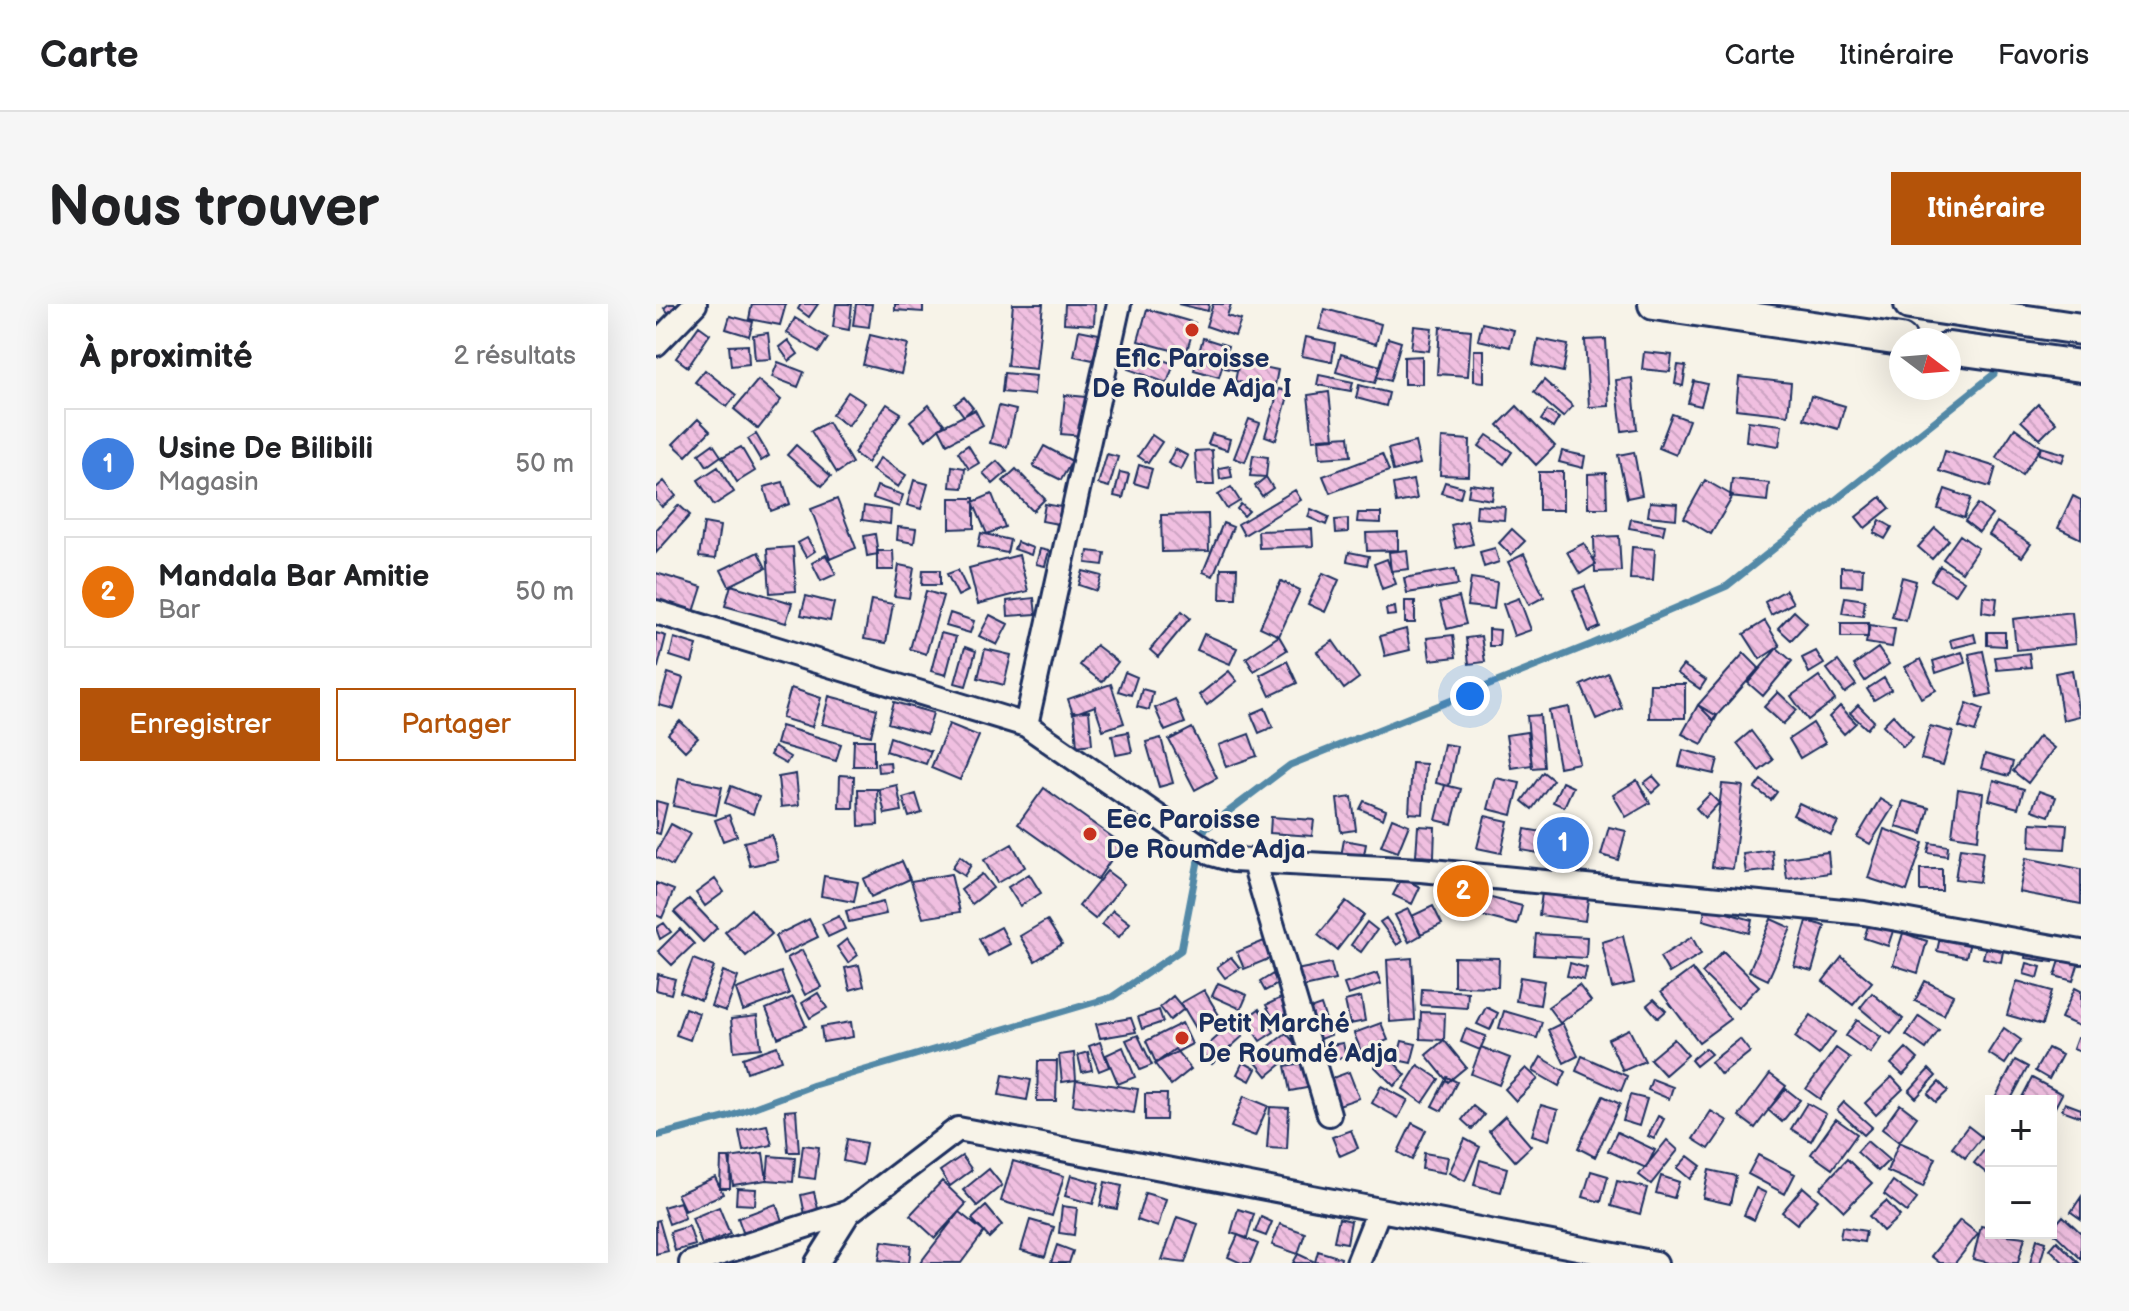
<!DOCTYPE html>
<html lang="fr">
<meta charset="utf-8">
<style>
:root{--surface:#fff;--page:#f6f6f6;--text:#202124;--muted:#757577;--line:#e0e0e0;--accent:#b45309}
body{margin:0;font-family:"Balsamiq Sans",sans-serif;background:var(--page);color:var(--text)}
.controls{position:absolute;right:24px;bottom:24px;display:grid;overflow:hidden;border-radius:0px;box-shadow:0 8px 32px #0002}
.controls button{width:72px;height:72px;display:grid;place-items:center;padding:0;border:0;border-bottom:2px solid var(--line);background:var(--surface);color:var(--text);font:40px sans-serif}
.compass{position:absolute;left:1233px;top:24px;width:72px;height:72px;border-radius:50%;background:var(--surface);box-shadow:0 8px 32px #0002;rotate:106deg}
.you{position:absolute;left:814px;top:392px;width:28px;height:28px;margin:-20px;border:6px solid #fff;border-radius:50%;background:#1a73e8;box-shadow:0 0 0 12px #1a73e833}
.badge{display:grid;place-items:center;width:52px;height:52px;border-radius:50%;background:var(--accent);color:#fff;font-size:26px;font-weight:700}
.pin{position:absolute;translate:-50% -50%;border:4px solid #fff;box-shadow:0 2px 8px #0006}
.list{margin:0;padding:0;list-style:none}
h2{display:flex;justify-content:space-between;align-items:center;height:104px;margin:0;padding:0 32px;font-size:34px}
h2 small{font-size:26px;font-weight:400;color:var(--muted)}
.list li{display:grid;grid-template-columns:52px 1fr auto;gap:24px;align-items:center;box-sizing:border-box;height:112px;margin:0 16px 16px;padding:0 16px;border:2px solid var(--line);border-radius:0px}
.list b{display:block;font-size:30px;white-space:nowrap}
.list p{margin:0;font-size:26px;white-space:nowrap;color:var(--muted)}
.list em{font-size:26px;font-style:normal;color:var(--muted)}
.actions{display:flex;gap:16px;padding:24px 32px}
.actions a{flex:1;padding:18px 0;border:2px solid var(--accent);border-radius:0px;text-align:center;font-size:28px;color:var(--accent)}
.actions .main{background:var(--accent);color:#fff}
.map{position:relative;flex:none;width:1425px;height:959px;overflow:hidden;border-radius:0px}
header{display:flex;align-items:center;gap:48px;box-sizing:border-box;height:112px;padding:0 40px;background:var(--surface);border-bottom:2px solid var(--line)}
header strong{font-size:38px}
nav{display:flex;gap:44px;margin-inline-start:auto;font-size:28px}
.intro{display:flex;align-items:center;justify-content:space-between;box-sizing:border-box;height:192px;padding:0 48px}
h1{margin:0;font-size:56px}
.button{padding:20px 36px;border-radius:0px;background:var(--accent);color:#fff;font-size:28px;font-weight:700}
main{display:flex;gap:48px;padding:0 48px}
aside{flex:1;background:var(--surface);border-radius:0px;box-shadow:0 8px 32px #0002}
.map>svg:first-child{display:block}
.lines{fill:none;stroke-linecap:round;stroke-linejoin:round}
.stream{stroke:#5389a7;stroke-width:7}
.building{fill:url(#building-back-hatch);stroke:#1b2f5e;stroke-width:2}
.street-casing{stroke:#1b2f5e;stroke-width:28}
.secondary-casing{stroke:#1b2f5e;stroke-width:36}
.street{stroke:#f7f3e8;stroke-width:22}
.secondary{stroke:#f7f3e8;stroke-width:30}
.poi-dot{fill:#c8321e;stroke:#f7f3e8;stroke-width:3}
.labels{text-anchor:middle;stroke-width:6;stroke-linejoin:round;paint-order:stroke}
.poi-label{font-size:26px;font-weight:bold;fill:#1b2f5e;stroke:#f7f3e8;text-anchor:start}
</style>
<header>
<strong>Carte</strong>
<nav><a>Carte</a><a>Itinéraire</a><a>Favoris</a></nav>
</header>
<div class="intro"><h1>Nous trouver</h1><a class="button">Itinéraire</a></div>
<main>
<aside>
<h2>À proximité<small>2 résultats</small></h2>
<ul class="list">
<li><span class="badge" style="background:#3f7fe0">1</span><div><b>Usine De Bilibili</b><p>Magasin</p></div><em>50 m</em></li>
<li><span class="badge" style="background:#e8710a">2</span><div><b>Mandala Bar Amitie</b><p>Bar</p></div><em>50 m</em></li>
</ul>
<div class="actions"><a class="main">Enregistrer</a><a>Partager</a></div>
</aside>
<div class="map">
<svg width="1425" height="959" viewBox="0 0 1425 959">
<defs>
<pattern id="building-back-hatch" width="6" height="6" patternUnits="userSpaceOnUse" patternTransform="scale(2)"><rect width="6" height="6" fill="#f0bfe0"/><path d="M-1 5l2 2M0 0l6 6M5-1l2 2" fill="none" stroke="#cda4c3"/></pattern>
</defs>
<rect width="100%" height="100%" fill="#f7f3e8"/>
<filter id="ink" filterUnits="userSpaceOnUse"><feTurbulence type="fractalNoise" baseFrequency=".0125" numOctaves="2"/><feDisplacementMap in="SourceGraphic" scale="16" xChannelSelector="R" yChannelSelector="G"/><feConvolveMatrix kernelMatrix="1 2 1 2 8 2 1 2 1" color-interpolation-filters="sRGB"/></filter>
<g filter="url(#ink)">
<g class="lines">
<path class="stream" d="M0,832L72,813L158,781L456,693L525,646L548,526L634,461L936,340L1071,282L1338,70"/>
</g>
<path class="building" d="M13,0H33L17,14L8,4Z
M96,0H130L124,21L93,15Z
M145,0H162L153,13L142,5Z
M180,0H196L193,26L177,23Z
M200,0H216L213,23L197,21Z
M239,0H267V8L239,6Z
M357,0H387L380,65L351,62Z
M409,0H439L438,21L408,19Z
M522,0H553L552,7Z
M557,0H575L571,12L585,16L579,32L550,22Z
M491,5L539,19L530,50L482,37Z
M669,5L725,20L720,40L663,25Z
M74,12L97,18L93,32L70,25Z
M139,14L172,34L163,48L131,29Z
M826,19L858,26L854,43L822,36Z
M43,22L54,30L32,63L20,54Z
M758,22L776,24L773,47L755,45Z
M784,23L815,26L812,72L781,70Z
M423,26L443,30L437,56L418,52Z
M112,29L115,55L99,56L97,31Z
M214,31L252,40L245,70L207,61Z
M650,33L679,39L676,58L646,52Z
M547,34L572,42L563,73L538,66Z
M732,34L745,38L734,77L721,73Z
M882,35L912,41L907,68L877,61Z
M950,35L953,102L933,103L929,36Z
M132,36L142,50L133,57L123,43Z
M92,41L93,60L75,62L73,42Z
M479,46L518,60L511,79L472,65Z
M818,46H828V78L818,77Z
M988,48L1016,51L1014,68L986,65Z
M685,50L724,62L719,79L680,68Z
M766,52V80H748V53Z
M572,53L581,55L579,66L569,64Z
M122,58L148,68L142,83L116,73Z
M583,58L622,66L618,86L579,77Z
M1022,61L1030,62L1027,82L1019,80Z
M49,66L80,91L71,103L39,78Z
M348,69L380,72L378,91L346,88Z
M663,71L697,78L695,87L661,81Z
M1083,73L1135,79L1132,111L1080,105Z
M976,74L981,125L966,127L960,76Z
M102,76L125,96L102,125L78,105Z
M888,76L917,102L907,113L878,88Z
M1038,77L1051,80L1045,102L1032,99Z
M703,81L733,89L730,102L700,94Z
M623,85L633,88L620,136L609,132Z
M192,88L209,99L192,122L176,111Z
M673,88L678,134L657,136L652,91Z
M409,91L430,93L426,132L405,130Z
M1155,92L1189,102L1182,125L1148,115Z
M308,93L317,104L308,112L299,100Z
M231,100L245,109L211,159L198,149Z
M1382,100L1400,119L1384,135L1365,117Z
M273,101L288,120L270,136L254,117Z
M343,102L360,106L351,143L334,139Z
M861,102L899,142L880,161L842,121Z
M319,106L327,121L291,140L283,124Z
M891,107L903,114L897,124L885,116Z
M1016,110L1033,116L1020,151L1003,144Z
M42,115L54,127L30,152L17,140Z
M593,115L604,119L589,158L578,154Z
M1092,117L1126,121L1123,142L1090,137Z
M172,118L196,159L181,169L155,127Z
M1359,124L1385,143L1366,171L1340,153Z
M100,130L113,152L105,157L92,135Z
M556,130L574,135L571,146L552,140Z
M496,131L506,138L492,159L482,152Z
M831,131L856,148L848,160L823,142Z
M693,132L695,152L664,154L663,134Z
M786,134L814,136L813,172L784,171Z
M759,138L764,160L737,167L732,145Z
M57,140L65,152L51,162L43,150Z
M140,141L175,172L166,182L131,151Z
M312,141L323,159L313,165L302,148Z
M388,142L416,157L405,176L377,162Z
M85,143L99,167L81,178L66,153Z
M1385,143L1409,150L1406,158L1383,150Z
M519,145L532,152L525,166L512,159Z
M556,146L558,181H541L539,147Z
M906,147L929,152L927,164L903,158Z
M1289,147L1340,163L1334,183L1283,167Z
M978,148L986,191L971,194L962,151Z
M451,150L462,153L453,183L442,180Z
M726,150L733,167L674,189L667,172Z
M597,151L612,153L610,173L594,172Z
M224,154L250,171L242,183L216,166Z
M341,157L351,168L337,180L327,169Z
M483,161L496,165L491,183L478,179Z
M296,162L309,164L307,184L294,183Z
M574,162L576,173L564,175L563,164Z
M62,163L78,188L58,201L42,176Z
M360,165L389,195L377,207L347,177Z
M464,168L473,170L467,194L458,192Z
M883,168H907V206H883Z
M950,169L951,204H932V170Z
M610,173L617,184L606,192L599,182Z
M1076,175L1113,179L1111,197L1074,193Z
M258,176L272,180L265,205L251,201Z
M757,176L761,195L740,199L737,180Z
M1049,176L1077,192L1055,230L1028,214Z
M8,177L20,192L6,203L0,196V184Z
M127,178L134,200L115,207L108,183Z
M789,178L807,183L804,194L785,189Z
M814,180L838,183L836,196L812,192Z
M221,182L247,191L243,203L217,194Z
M575,183L584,197L571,205L562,191Z
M1289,185L1315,194L1308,214L1282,205Z
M639,186L645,196L588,231L582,220Z
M336,190L349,223L331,230L317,198Z
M1417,192L1425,196V235L1402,224Z
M1225,193L1234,204L1209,224L1200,213Z
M294,194H318V224L294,225Z
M181,195L200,244L174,255L155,205Z
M994,198L1021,200L1020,215L992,212Z
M389,200L405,203L402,220L386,217Z
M585,200L593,207L588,212L581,205Z
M1322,200L1336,211L1323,228L1309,217Z
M23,201L34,211L0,249V226Z
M821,201L849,203L848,216L820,214Z
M208,202L235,206L234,220L206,216Z
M655,205L673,213L670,221L652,213Z
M702,209H725V219L701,218Z
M552,210L553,247L506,248L505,211Z
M692,215V228L680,229L679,216Z
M975,215L1009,221L1007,230L973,224Z
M1224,216L1236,223L1229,235L1218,229Z
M811,217L817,240L800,244L795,221Z
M1341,218L1375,240L1366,253L1333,231Z
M48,219L64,222L59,255L43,253Z
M567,219L577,223L557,272L547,268Z
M242,223L260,225L258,239L241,236Z
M1279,224L1293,236L1276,255L1262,243Z
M656,225L657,242L603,244L602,227Z
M856,225L869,237L855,251L843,239Z
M742,228V246L711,247L710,229Z
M325,229L354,236L351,249L322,243Z
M219,230L222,250L211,252L208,232Z
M1304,231L1322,244L1306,268L1287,255Z
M963,232L965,267L939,268L938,233Z
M151,234L159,247L150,253L142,239Z
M361,238L377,244L375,251L358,245Z
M928,239L940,260L924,270L911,248Z
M137,243L140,287L114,289L111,245Z
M976,243L999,245L997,276L974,275Z
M839,244L843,258L828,263L824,248Z
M384,245L393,247L389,262L380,260Z
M751,246L753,265L735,267L733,248Z
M221,247H237L238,266H221Z
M432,247L449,249L447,261L430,259Z
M102,248L110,264L73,282L65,266Z
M693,248L713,252L711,261L691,257Z
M868,250L888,293L873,301L852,258Z
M170,251L180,270L165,277L156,259Z
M363,251L372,287L322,300L313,264Z
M731,255L740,280L726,285L718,260Z
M243,261L258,264L253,294L238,292Z
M1284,262L1308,277L1299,291L1275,276Z
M1185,263L1207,264L1206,282L1185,281Z
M565,264H581L580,295H564Z
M799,265L802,281L751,289L748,274Z
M267,266H284V281H266Z
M302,266L312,287L302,292L291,270Z
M427,267L446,272L441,287L423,281Z
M0,269L46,283L38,308L0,297Z
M667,269L683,276L669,308L652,300Z
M1246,273L1260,277L1250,317L1236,313Z
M815,274L841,278L838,305L811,302Z
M625,277L644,286L623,332L604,323Z
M75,281L136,299L130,319L69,302Z
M929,282L944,323L933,328L917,286Z
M1130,286L1137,299L1115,311L1109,298Z
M270,287L287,292L270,350L254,345Z
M150,292L178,299L174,317L145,311Z
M1327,292L1341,294L1339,310L1326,308Z
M803,293L810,320L791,325L784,298Z
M1189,293L1209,296L1207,312L1186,309Z
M378,294L380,310L352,312L351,297Z
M863,294L875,326L858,332L847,300Z
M215,296L237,300L230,339L208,335Z
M749,297H759V319H749Z
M739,303L740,311L731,312L730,305Z
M526,307L534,314L502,353L494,346Z
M1138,307L1151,319L1135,336L1122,324Z
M1416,308L1419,340L1360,346L1357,315Z
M294,309L318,317L314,329L290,322Z
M334,311L352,320L341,341L323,332Z
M1109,317L1124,342L1104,355L1088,330Z
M1185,319H1212V333H1185Z
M1214,321L1239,325L1236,343L1210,339Z
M750,325L754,346L729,352L724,332Z
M833,325L844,326L843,342H833Z
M1331,328H1349V342L1331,341Z
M0,329L10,332L2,363L0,362Z
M285,329L300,333L290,371L275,367Z
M548,330L581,344L574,360L541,346Z
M1318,330L1320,338L1296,344L1294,336Z
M797,331L800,353L774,356L771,334Z
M623,332L631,346L598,367L590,354Z
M825,332L829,358L813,360L810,334Z
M18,334L41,341L36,359L14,352Z
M677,337L703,374L688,385L661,348Z
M440,341L462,358L446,378L424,361Z
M309,343L320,347L310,382L299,379Z
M1121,344L1136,357L1107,392L1092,379Z
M1222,344L1233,360L1209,377L1198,361Z
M329,345L355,351L348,381L322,374Z
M1160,347L1168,360L1153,369L1146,354Z
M1327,347L1336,390L1322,393L1313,350Z
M1306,348L1310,359L1280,369L1277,357Z
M1088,349L1103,364L1057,416L1042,401Z
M1373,349L1375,363L1341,366L1339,353Z
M1265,355L1280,386L1265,394L1249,363Z
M631,357L641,379L614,392L604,371Z
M1182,357L1200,381L1189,389L1171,365Z
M1027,361L1050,376L1044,385L1021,369Z
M1416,366L1423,412L1407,416L1399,369Z
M573,367L581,377L551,401L543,391Z
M469,368L481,373L475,391L462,387Z
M12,369L27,374L18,405L3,401Z
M952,369L966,404L940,415L925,381Z
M1163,372L1179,396L1152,416L1135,392Z
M1228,374L1235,386L1218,396L1211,385Z
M455,380L468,419L447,426L439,402L417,410L412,395Z
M994,380H1029V414H993Z
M135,384L165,394L156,423L126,414Z
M486,385L497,388L493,406L481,403Z
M1122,388L1141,406L1127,420L1108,403Z
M173,392L221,405L215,432L166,420Z
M519,395L529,419L509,427L499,404Z
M238,398L277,409L271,430L232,419Z
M1311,399L1327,405L1319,428L1303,423Z
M1042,401L1061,412L1046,440L1026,430Z
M1202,401L1218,417L1211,425L1194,409Z
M1184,402L1200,419L1188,430L1173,413Z
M913,403L923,459L903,463L893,407Z
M609,404L617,423L603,429L595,410Z
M433,407L436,440L421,442L418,408Z
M884,411L888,463L876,464L871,412Z
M1237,411L1257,433L1247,443L1227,421Z
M24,417L42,434L29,447L12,430Z
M1157,419L1169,439L1144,454L1133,435Z
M293,420L323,432L304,476L275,464Z
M125,422L185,440L180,457L120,440Z
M1274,422L1297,428L1287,461L1265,455Z
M536,424L561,474L539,486L513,436Z
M1095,427L1117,456L1103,467L1081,439Z
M472,428L476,448L460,451L456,431Z
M871,428L876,461L855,464L850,431Z
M593,430L601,452L570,463L563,441Z
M1383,432L1398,444L1372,479L1357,467Z
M234,433L275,447L270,460L230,447Z
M505,434L517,479L503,483L490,438Z
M198,436H218V462H197Z
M788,440L801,442L793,482L780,479Z
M118,443L134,453L130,460L114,451Z
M1027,446L1062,455L1058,470L1023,462Z
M1329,450L1357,458L1353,472L1325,464Z
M234,458L235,467L222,468L221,459Z
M756,459L770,460L767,510L753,509Z
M887,468L897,476L876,505L866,497Z
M140,470L143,501L125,503L122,473Z
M184,471L198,472L197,504H183Z
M997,472L1005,481L996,489L988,479Z
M23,474L66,483L60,511L17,502Z
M840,474L864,479L856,511L832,505Z
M981,476L994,499L970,513L957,491Z
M1105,476L1121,488L1115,496L1099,484Z
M1338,476L1368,485L1362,504L1333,496Z
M906,478L917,483L908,503L897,498Z
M1066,480L1087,482L1077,565L1056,563Z
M241,481L246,507L229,510L223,485Z
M789,481L805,485L796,520L780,516Z
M75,482L103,493L97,510L69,499Z
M388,484L466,540L441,576L362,520Z
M202,485H221L222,521L203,522Z
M1302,485L1327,489L1322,535L1296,531Z
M1383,487L1400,493L1393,512L1376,506Z
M260,490L266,509L253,513L247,494Z
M1054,490L1063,499L1049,514L1040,504Z
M696,493L700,526L685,528L681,495Z
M1224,495L1237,503L1214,540L1201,533Z
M0,497L11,500L4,530L0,529Z
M708,497L730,506L727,515L704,505Z
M1247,497L1273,504L1266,530L1240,523Z
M1143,499L1182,518L1175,531L1137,511Z
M73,511L81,532L67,537L59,516Z
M829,512L852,517L845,549L821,544Z
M615,513L658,516L656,532L614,529Z
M736,514L753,521L742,548L725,542Z
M1375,519L1411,521L1409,545L1374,543Z
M15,520L34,530L16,562L0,553V548Z
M762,522L779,523L778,553L760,552Z
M953,523L970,527L962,556L945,551Z
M869,525L898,530L894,551L865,546Z
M1228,525L1267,539L1251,587L1212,574Z
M116,531L122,556L94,562L88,538Z
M688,536L710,540L707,556L685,552Z
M1274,539L1292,542L1291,552L1272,549Z
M356,540L369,563L341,579L328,556Z
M1304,544L1327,547L1323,578L1299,575Z
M1116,546L1118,566L1090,569L1087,550Z
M1172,548L1174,569L1131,575L1128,554Z
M304,552L315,561L308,572L296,564Z
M1370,554L1425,565V600L1363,588Z
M246,557L254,575L215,593L207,575Z
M1264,565H1286V587H1264Z
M451,567L468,580L439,615L423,602Z
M295,570L304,608L267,614L255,577Z
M326,570L337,584L316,600L305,586Z
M373,570L385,589L364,602L352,583Z
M168,572L202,578L198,598L165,592Z
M746,574L764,583L756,600L737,591Z
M59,575L68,588L49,602L40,589Z
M0,579L18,586L6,614L0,611Z
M816,589L866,602L861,621L811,608Z
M886,589L932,595L929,617L883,611Z
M33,595L61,624L47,638L18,608Z
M690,597L708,611L681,646L662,631Z
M227,598L230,610L193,618L190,607Z
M777,602L786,620L765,630L756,612Z
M1050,603L1096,616L1093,629L1047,616Z
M95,605L116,630L90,652L69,628Z
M752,605L765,631L753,638L739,611Z
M457,606L474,619L463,633L446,620Z
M183,612L189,625L172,633L166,620Z
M730,614L746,637L741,641L724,618Z
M153,615L162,633L127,650L119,632Z
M1115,615L1135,624L1112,676L1093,667Z
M391,616L406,640L379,657L364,632Z
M1151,617L1169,622L1156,667L1138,662Z
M711,618L721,626L705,648L695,641Z
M8,619L15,628L4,635L0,624Z
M1213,619L1237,627L1232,642L1208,634Z
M345,623L354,640L332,652L323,635Z
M24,625L38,640L16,661L2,647Z
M1247,629L1271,637L1262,669L1237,661Z
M1285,629L1315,635L1310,653L1281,647Z
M880,630L931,633L930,654L878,651Z
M967,632L978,679L956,684L946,638Z
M1036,633L1045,650L1013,669L1004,653Z
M1332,633L1349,637L1345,658L1327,654Z
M191,635L202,651L192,659L181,643Z
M608,637L615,654L588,665L581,648Z
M1371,640L1399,644L1397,658L1369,654Z
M146,646L165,683L149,691L131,654Z
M1067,647L1103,682L1082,704L1046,669Z
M1406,650L1424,655L1417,677L1399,672Z
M575,653L584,664L569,674L561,663Z
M798,653L843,654L842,683L798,682Z
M1186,653L1216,678L1197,701L1167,677Z
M756,654L759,716L734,718L731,656Z
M37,655L58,663L45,696L24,688Z
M675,659L679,676L639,685L635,667Z
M914,659L931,664L928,676L911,672Z
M1371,659L1385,663L1382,674L1368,670Z
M203,661L208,682L194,686L189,664Z
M1036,665L1074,715L1043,738L1005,688Z
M67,667L82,673L70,707L55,702Z
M125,668L133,690L87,707L80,685Z
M721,669L725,680L692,691L688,680Z
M2,670L19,675L15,690L0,686Z
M617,670L622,680L609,687L604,678Z
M864,673L888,677L884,701L860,697Z
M1269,677L1297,691L1288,711L1259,697Z
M1361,677L1396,687L1386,721L1351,711Z
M562,679L591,691L585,705L556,692Z
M923,681L935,697L904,719L892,703Z
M1419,684L1425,687V723L1405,714Z
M766,685L812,688L811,704L765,701Z
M548,686L564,713L541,726L525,699Z
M162,689L171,704L154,714L146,699Z
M1216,689L1247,715L1235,730L1204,704Z
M517,692L528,705L514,716L504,703Z
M137,693L150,722L122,734L110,705Z
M705,693L709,717L694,720L689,697Z
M625,694L632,709L618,716L610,701Z
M998,695L1010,707L1002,714L991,701Z
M665,701L675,731L658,737L648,707Z
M830,703L842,709L834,726L821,720Z
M29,704L43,709L34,736L20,731Z
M603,705L618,728L604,737L589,715Z
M503,706L507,718L486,725L482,713Z
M848,707L886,718L881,734L843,724Z
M765,708L789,709L788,736L764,735Z
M1155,711L1179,728L1163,751L1139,733Z
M101,712L105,744L78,747L75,715Z
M1263,712L1283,726L1270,745L1250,731Z
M475,714L480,728L444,734L440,720Z
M1201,716L1225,733L1214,749L1190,732Z
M195,718L197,733L167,738L165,723Z
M526,719L536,740L500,759L490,737Z
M577,719L587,732L556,760L545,747Z
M725,719L732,736L705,747L698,729Z
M906,719L922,752L908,759L892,726Z
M1348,724L1365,736L1349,760L1332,749Z
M810,725L830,732L824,746L805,738Z
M973,725L989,757L967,767L952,735Z
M630,729L644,745L611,772L597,755Z
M482,731L496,761L484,766L470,736Z
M1421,734L1425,735V748L1417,745Z
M1018,735L1032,751L1009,771L994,755Z
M1084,735L1094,748L1065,771L1055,758Z
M788,736L810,763L792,778L770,751Z
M746,737L760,740L755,759L741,756Z
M444,738L453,763L443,767L433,742Z
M687,739L690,753L666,758L663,743Z
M121,742L126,756L91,768L87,754Z
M467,743L479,773L462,780L450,751Z
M825,743L854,754L843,781L815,770Z
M1049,744L1055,750L1040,762L1035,756Z
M1180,744L1194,754L1164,795L1150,785Z
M1250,744L1262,755L1247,771L1235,760Z
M1392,744L1406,751L1393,775L1379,767Z
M519,745L535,765L515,781L499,760Z
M432,748L436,766L426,768L422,751Z
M418,749L420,776L406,778L403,751Z
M731,751L750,771L738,782L719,763Z
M926,752L971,772L965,787L920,767Z
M885,753L910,768L903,782L877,767Z
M1359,756L1372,763L1354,797L1338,796Z
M382,757H401L400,797H381Z
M587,758L600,765L594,777L581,770Z
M651,758L656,783L634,787L629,762Z
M762,761L783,775L767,799L747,785Z
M870,764L882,775L860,797L849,785Z
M1273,765L1280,772L1260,794L1253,787Z
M693,768L703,794L677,803L668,777Z
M1114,770L1130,782L1099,824L1083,812Z
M347,771L375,776L371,796L343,791Z
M791,773L801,778L786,807L776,802Z
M1236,773L1247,785L1220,811L1209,799Z
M1376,774L1406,790L1395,811V797H1364Z
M996,775L1017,783L1013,795L992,786Z
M420,776L482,785L478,809L417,801Z
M1283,778L1292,787L1280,798L1272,790Z
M725,782L752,796L742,814L716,799Z
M1130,785L1144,796L1126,818L1112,806Z
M489,790H511L510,816H489Z
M974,791L991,795L983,822L967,817Z
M588,792L612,802L599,832L575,823Z
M947,792L964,800L939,853L922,844Z
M1188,798L1216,823L1208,831L1181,806Z
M1151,799L1170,810L1155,837L1135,825Z
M1409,799L1425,805V813L1406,806Z
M1244,800L1261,813L1243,838L1226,825Z
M885,801L902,806L893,836L876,831Z
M817,802L828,811L816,825L806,816Z
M614,803L633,804L631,845L611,844Z
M140,806L143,848H132L129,807Z
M1055,807L1072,817L1053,845L1037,835Z
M849,812L875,842L859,857L833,827Z
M1002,812L1008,815L998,835L992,832Z
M1180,815L1201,830L1176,865L1155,850Z
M756,819L770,826L756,856L742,848Z
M111,821L116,841L87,847L83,827Z
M1312,822L1326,833L1309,854L1296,843Z
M695,826L702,844L684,852L676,833Z
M961,828L999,846L990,864L952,847Z
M191,835L210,839L206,861L187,857Z
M809,835L824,843L809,877L793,869Z
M1011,836L1022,846L995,880L983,871Z
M1211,837L1233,856L1222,867L1201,848Z
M1243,838L1280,854L1267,883L1231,867Z
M1333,840L1335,841V873L1318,859Z
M147,841L163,843L159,875L143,873Z
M107,849L111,876L77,881L73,854Z
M768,849L792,853L789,869L766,865Z
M1102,851L1139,870L1129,890L1092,870Z
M113,852L139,854L137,878L111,876Z
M306,852L316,866L294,882L284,867Z
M1032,852L1045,862L1034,875L1021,864Z
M65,854H75L74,884H64Z
M1191,855L1216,879L1188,907L1164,884Z
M824,856L851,864L845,888L818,881Z
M357,857L408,872L396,912L345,897Z
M333,865L346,881L321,902L307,886Z
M1053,866L1080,872L1074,900L1047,894Z
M935,867L952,872L945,898L927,893Z
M415,871L443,879L437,900L409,892Z
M1005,872L1023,878L1018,894L1000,889Z
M59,873L67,890L29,907L21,890Z
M286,877L310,900L279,934L254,911Z
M961,877L991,884L984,910L955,902Z
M1237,877L1261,895L1251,908L1228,890Z
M449,878L466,882L461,905L444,902Z
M1147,883L1162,896L1141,920L1126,908Z
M81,884L100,885L99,901L80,900Z
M1100,884L1110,889L1098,916L1088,911Z
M158,888L163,909L149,911L145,891Z
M489,889L510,895L502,923L481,916Z
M1425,893V915L1415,908Z
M1230,897L1244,912L1227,927L1213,912Z
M24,898L29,914L13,920L7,903Z
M120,900L126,917L88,931L82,914Z
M330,902L346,921L333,934L316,915Z
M406,902L421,904L418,931L403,929Z
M63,903L74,930L46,941L36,914Z
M582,905L598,910L591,934L575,929Z
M303,908L328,928L305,959H264Z
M1407,912L1425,929V955L1395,926Z
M521,913L542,920L529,959L506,956Z
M605,913L616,918L610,932L599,928Z
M683,914L695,917L691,939L678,937Z
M3,916L12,947L0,950V917Z
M374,916L398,923L389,953L365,946Z
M1304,916L1322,930L1299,959H1284L1275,952Z
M624,920L649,929L642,950L616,941Z
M33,922L39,941L19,947L14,928Z
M1325,922L1335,924V929L1369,933L1362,959H1334L1317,955Z
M1186,923L1210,927L1208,938L1184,934Z
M582,931L602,940L594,959H585L572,953Z
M1381,935L1390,938L1384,959H1374Z
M226,937L255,941L253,959L223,956Z
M1401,937L1423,959H1408L1394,945Z
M401,941L417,947L413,959H395Z
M662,947L685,954L684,959L659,958Z
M642,950L657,957L656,959H637Z"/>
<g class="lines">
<g class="street-casing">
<path id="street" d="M0,40L39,0
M0,308L370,421L556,550L577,556L765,566L1208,609L1425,648
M370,421L463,0
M598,559L673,810
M35,959L193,908
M161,959L193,908L302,825L1000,959
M702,959L723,906"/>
</g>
<g class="secondary-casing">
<path id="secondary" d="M998,0L1245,36
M1254,0L1425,25
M1293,44L1425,62"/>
</g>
<use href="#street" class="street"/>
<use href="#secondary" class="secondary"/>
</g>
</g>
<g class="poi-dot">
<circle cx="536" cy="26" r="8"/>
<circle cx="434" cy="530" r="8"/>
<circle cx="526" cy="734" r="8"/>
</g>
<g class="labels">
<g class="poi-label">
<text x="536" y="63" text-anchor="middle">Eflc Paroisse<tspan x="536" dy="30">De Roulde Adja I</tspan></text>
<text x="450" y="524">Eec Paroisse<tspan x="450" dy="30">De Roumde Adja</tspan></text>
<text x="542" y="728">Petit Marché<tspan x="542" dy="30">De Roumdé Adja</tspan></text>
</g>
</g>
</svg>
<div class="controls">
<button>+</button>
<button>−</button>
</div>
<svg class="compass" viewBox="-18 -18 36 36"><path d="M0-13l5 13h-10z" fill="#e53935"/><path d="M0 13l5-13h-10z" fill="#757577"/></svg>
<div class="you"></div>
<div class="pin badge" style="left:907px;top:539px;background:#3f7fe0">1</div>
<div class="pin badge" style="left:807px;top:587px;background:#e8710a">2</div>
</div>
</main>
